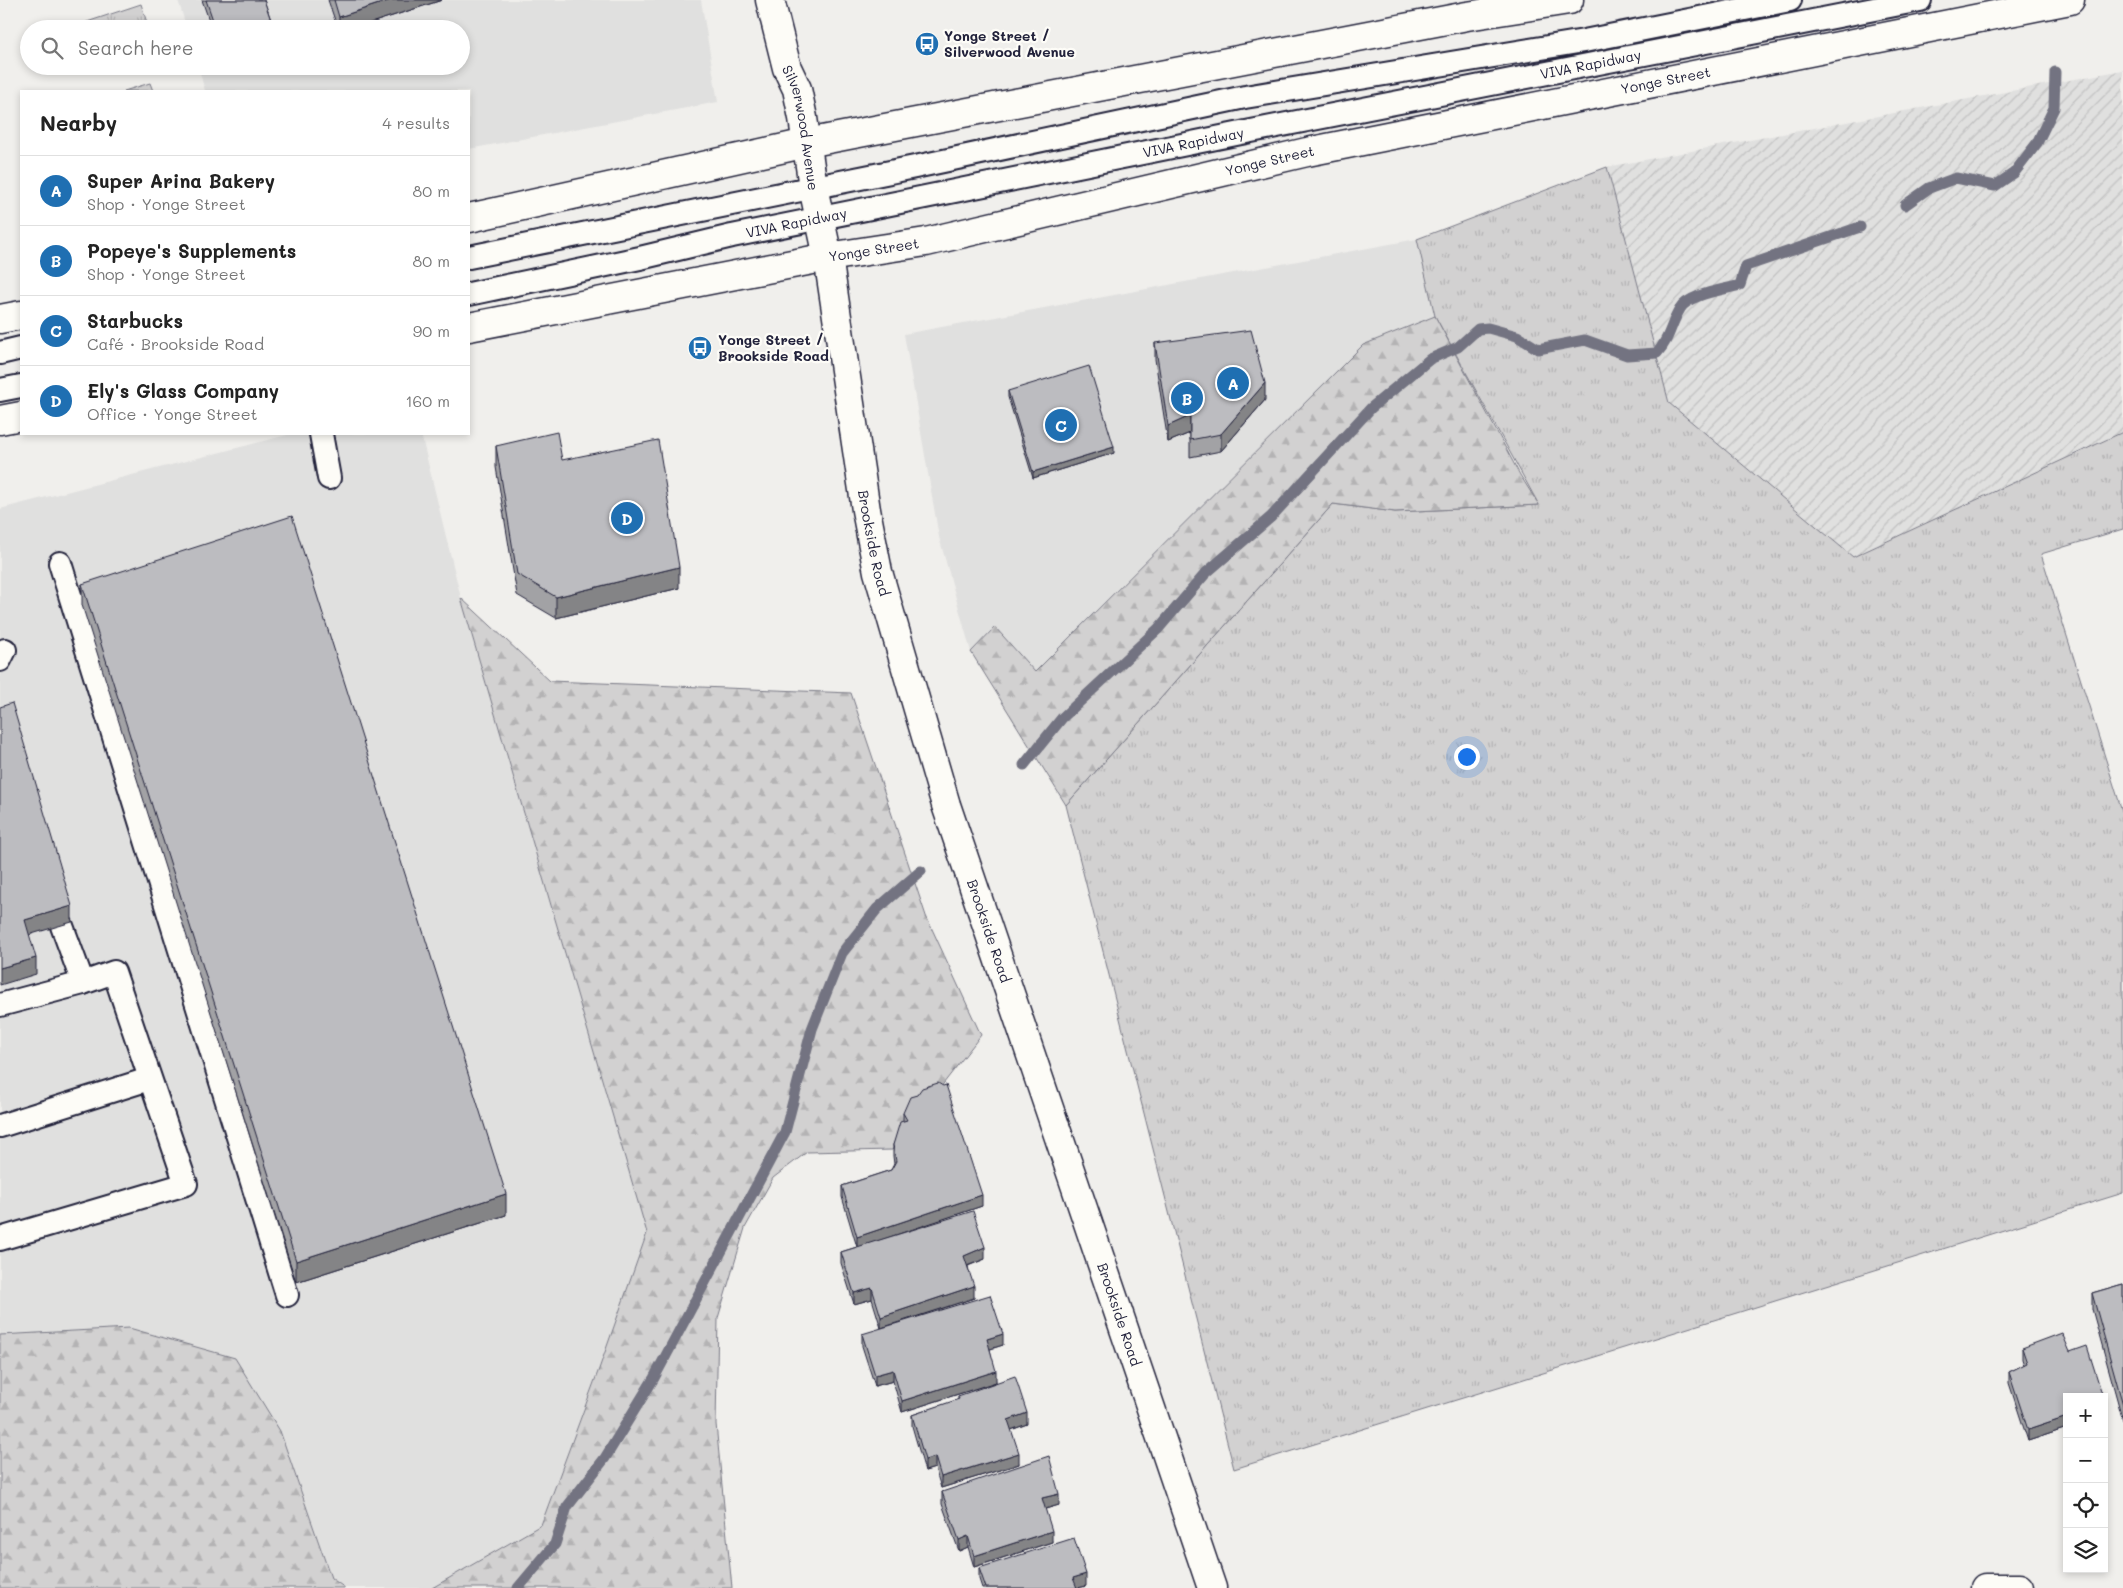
<!DOCTYPE html>
<meta charset="utf-8">
<style>
:root{--surface:#fff;--page:#f6f6f6;--text:#222;--muted:#767676;--line:#e0e0e0;--accent:#1f6fb2}
body{margin:0;font-family:Mali,sans-serif;background:var(--page);color:var(--text)}
.controls{position:absolute;right:15px;bottom:15px;display:grid;overflow:hidden;border-radius:0px;box-shadow:0 2px 8px #0003}
.controls button{width:45px;height:45px;display:grid;place-items:center;padding:0;border:0;border-bottom:1px solid var(--line);background:var(--surface);color:var(--text);font:25px sans-serif}
.you{position:absolute;left:1466px;top:756px;width:18px;height:18px;margin:-12px;border:4px solid #fff;border-radius:50%;background:#1a73e8;box-shadow:0 0 0 8px #1a73e833}
.badge{display:grid;place-items:center;width:32px;height:32px;border-radius:50%;background:var(--accent);color:#fff;font-size:16px;font-weight:700}
.pin{position:absolute;translate:-50% -50%;border:2px solid #fff;box-shadow:0 1px 5px #0006}
.list{margin:0;padding:0;list-style:none}
h2{display:flex;justify-content:space-between;align-items:center;height:65px;margin:0;padding:0 20px;font-size:21px}
h2 small{font-size:16px;font-weight:400;color:var(--muted)}
.list li{display:grid;grid-template-columns:32px 1fr auto;gap:15px;align-items:center;box-sizing:border-box;height:70px;padding:0 20px;border-top:1px solid var(--line)}
.list b{display:block;font-size:19px;white-space:nowrap}
.list p{margin:0;font-size:16px;white-space:nowrap;color:var(--muted)}
.list em{font-size:16px;font-style:normal;color:var(--muted)}
.icon{flex:none;width:28px;height:28px;fill:none;stroke:currentColor;stroke-width:2;stroke-linecap:round;stroke-linejoin:round}
.map{position:relative;flex:none;width:2123px;height:1588px;overflow:hidden}
.search{position:absolute;background:var(--surface);box-shadow:0 2px 8px #0003;left:20px;top:20px;width:450px;height:55px;display:flex;align-items:center;gap:12px;box-sizing:border-box;padding:0 18px;border-radius:28px;color:var(--muted);font-size:19px}
.panel{position:absolute;background:var(--surface);box-shadow:0 2px 8px #0003;left:20px;top:90px;width:450px;height:345px;border-radius:0px}
.map>svg:first-child{display:block}
.built{fill:#e0e0df}
.industrial{fill:url(#industrial-furrows)}
.grass{fill:url(#grass-tufts);stroke:#7a7a86}
.forest{fill:url(#forest-firs);stroke:#7a7a86}
.lines{fill:none;stroke-linecap:round;stroke-linejoin:round}
.stream{stroke:#737381;stroke-width:11}
.lane-casing{stroke:#22223b;stroke-width:26}
.secondary-casing{stroke:#22223b;stroke-width:31}
.primary-casing{stroke:#22223b;stroke-width:31}
.lane{stroke:#fdfcf7;stroke-width:22}
.secondary{stroke:#fdfcf7;stroke-width:28}
.primary{stroke:#fdfcf7;stroke-width:28}
.wall{fill:#a2a2a5;stroke:#22223b}
.shaded-wall{fill:#848486;stroke:#22223b}
.building{fill:#bcbcc0;stroke:#22223b}
.labels{text-anchor:middle;stroke-width:4.5;stroke-linejoin:round;paint-order:stroke}
.poi-label{font-size:14px;font-weight:bold;fill:#22223b;stroke:#fdfcf7;text-anchor:start}
.street-label{font-size:14px;fill:#22223b;stroke:#fdfcf7}
</style>
<div class="map">
<svg width="2123" height="1588" viewBox="0 0 2123 1588">
<defs>
<pattern id="industrial-furrows" width="10" height="10" patternUnits="userSpaceOnUse" patternTransform="scale(1.25)"><rect width="10" height="10" fill="#e0e0df"/><path d="M-1 1l2-2M0 10L10 0M9 11l2-2" fill="none" stroke="#c0c0c0"/></pattern>
<pattern id="grass-tufts" width="24" height="20" patternUnits="userSpaceOnUse" patternTransform="scale(1.25)"><rect width="24" height="20" fill="#d2d1d1"/><path d="M3 7l-1-3M5 7V3M7 7l1-3M15 17l-1-3M17 17v-4M19 17l1-3" fill="none" stroke="#b4b3b4"/></pattern>
<pattern id="forest-firs" width="22" height="20" patternUnits="userSpaceOnUse" patternTransform="scale(1.25)"><rect width="22" height="20" fill="#d2d1d1"/><path d="M5 1l3.5 6h-7zM16 11l3.5 6h-7z" fill="#b4b3b4"/></pattern>
</defs>
<rect width="100%" height="100%" fill="#f0efec"/>
<filter id="ink" filterUnits="userSpaceOnUse"><feTurbulence type="fractalNoise" baseFrequency=".02" numOctaves="2"/><feDisplacementMap in="SourceGraphic" scale="10" xChannelSelector="R" yChannelSelector="G"/><feConvolveMatrix kernelMatrix="1 2 1 2 8 2 1 2 1" color-interpolation-filters="sRGB"/></filter>
<g filter="url(#ink)">
<path class="built" d="M178,0H701L718,102L469,149V91H205L198,66H461V29H187Z
M1417,239L1435,316L1363,345L1035,672L995,627L971,652L939,537L904,334Z
M291,434H421L461,598L647,1233L599,1369L541,1525L432,1588H345L331,1578L280,1431L129,1328L0,1335V509Z"/>
<path class="industrial" d="M2123,70V432L1853,557L1669,403L1607,167Z"/>
<path class="grass" d="M141,4L149,29H86L84,23Z
M150,83L153,91H124Z
M1607,167L1669,403L1853,557L2123,432V529L2041,554L2123,814V1193L1234,1469L1066,805L1333,504L1395,512L1539,505L1435,316L1417,239Z"/>
<path class="forest" d="M1435,316L1520,475L1539,505L1395,512L1333,504L1066,805L971,652L995,627L1035,672L1363,345Z
M461,598L550,681L851,693L926,916L981,1035L892,1150L807,1152L773,1178L745,1228L718,1318L716,1424L732,1588H432L541,1525L599,1369L647,1233Z
M129,1328L235,1358L280,1431L331,1578L345,1588H0V1335Z"/>
<g class="lines">
<path class="stream" d="M1905,205L1929,188L1956,178L1995,186L2014,173L2037,143L2054,108L2055,72
M1024,765L1062,718L1158,629L1206,573L1271,517L1371,408L1430,359L1458,347L1478,329L1488,328L1517,336L1538,349L1585,340L1627,355L1657,353C1670,339 1670,325 1680,309C1688,294 1724,290 1740,285L1746,266L1860,227
M518,1588L555,1544L567,1507L605,1458L654,1378L785,1132L812,1029L842,953L877,909L921,871"/>
<g class="lane-casing">
<g id="lane">
<path d="M469,257L915,167L1245,97L1584,41L1790,0"/>
<path id="s1" d="M469,294L640,258L732,236L1246,132L1920,0"/>
<path d="M0,353L21,348"/>
<path d="M0,390L21,386"/>
<path d="M321,434L329,478"/>
<path d="M60,563L287,1295"/>
<path d="M0,660L5,650"/>
<path d="M62,926L83,983"/>
<path d="M0,1005L83,983L114,972L186,1184L0,1239"/>
<path d="M0,1126L149,1079"/>
</g>
</g>
<g class="secondary-casing">
<g id="secondary">
<path id="s2" d="M770,0L787,68L797,89L803,118L813,187L828,257L866,510L878,572L946,805L1212,1588"/>
<path d="M1985,1588H2019"/>
</g>
</g>
<g class="primary-casing">
<g id="primary">
<path d="M469,218L807,143L1467,16L1569,0"/>
<path d="M0,319L21,315"/>
<path id="s3" d="M469,327L828,257L926,242L1307,152L2070,0"/>
<path d="M0,420L21,416"/>
</g>
</g>
<use href="#lane" class="lane"/>
<use href="#secondary" class="secondary"/>
<use href="#primary" class="primary"/>
</g>
<path class="wall" d="M202,0H264L274,29H212Z
M328,0H442L352,29H338Z
M1155,343L1265,400L1221,451L1190,457V433L1168,442L1155,359Z
M1008,391L1114,453L1033,478L1008,397Z
M496,446L562,460L679,588L556,618L517,595L496,467Z
M82,584L506,1215L296,1282L82,605Z
M903,1113L982,1206L882,1239L985,1259L968,1266L974,1298L881,1328L872,1299L854,1304L841,1263V1252L857,1247L842,1197V1186L891,1170L894,1164L893,1156V1145L903,1121Z
M2123,1284V1421L2092,1309V1293Z
M862,1334L1003,1345L990,1349L996,1382L902,1412L893,1381L875,1386L862,1346Z
M2022,1348L2067,1397V1428L2028,1441L2009,1383V1372L2024,1365L2022,1359Z
M958,1396L1027,1424L1011,1430L1019,1464L941,1488L935,1468L925,1471L912,1426V1415L958,1400Z
M942,1492L1059,1505L1045,1509L1052,1542L974,1567L968,1547L959,1551L942,1504Z
M979,1568L1086,1586L1078,1588H982L979,1579Z"/>
<path class="shaded-wall" d="M391,0H442L352,29H339V17Z
M227,66H246L227,73Z
M1265,383V400L1221,451V434Z
M1190,416V433L1168,442V426Z
M1114,447V453L1033,478V472Z
M679,567V588L556,618V597Z
M72,906V922L25,936V920Z
M36,958V974L0,985V968Z
M506,1194V1215L296,1282V1261Z
M982,1195V1206L857,1248V1237Z
M985,1247V1259L964,1267V1256Z
M974,1286V1298L881,1328V1317Z
M872,1288V1299L854,1304V1293Z
M1003,1334V1345L987,1350V1339Z
M893,1370V1381L875,1386V1375Z
M996,1371V1382L902,1412V1401Z
M2106,1404V1416H2104V1405Z
M1027,1413V1424L1008,1431V1420Z
M2067,1417V1428L2028,1441V1430Z
M1019,1453V1464L941,1488V1477Z
M935,1457V1468L925,1471V1460Z
M1059,1494V1505L1042,1510V1498Z
M1052,1531V1542L974,1567V1556Z
M968,1536V1547L959,1551V1540Z
M1086,1574V1586L1078,1588H1073V1578Z"/>
<path class="building" d="M206,0H264L274,29H216Z
M334,0H391L339,17Z
M1251,330L1265,383L1221,434L1190,440V416L1168,426L1155,343Z
M1089,366L1114,447L1033,472L1008,391Z
M557,432L562,460L658,440L679,567L556,597L517,574L496,446Z
M292,516L506,1194L296,1261L82,584Z
M12,703L72,906L25,920L36,958L0,968V707Z
M938,1083L943,1086L946,1085L982,1195L857,1237L842,1186L891,1170L896,1161L893,1145L900,1122L907,1120L903,1113L910,1097L917,1095L922,1088Z
M973,1211L985,1247L964,1256L974,1286L881,1317L872,1288L854,1293L841,1252Z
M2123,1284V1405L2092,1293Z
M990,1295L1003,1334L987,1339L996,1371L902,1401L893,1370L875,1375L862,1334Z
M2062,1333L2070,1352L2087,1346L2103,1397H2067V1417L2028,1430L2009,1372L2027,1363L2022,1348Z
M1015,1376L1027,1413L1008,1420L1019,1453L941,1477L935,1457L925,1460L912,1415L959,1399L958,1396Z
M1049,1456L1059,1494L1042,1498L1052,1531L974,1556L968,1536L959,1540L942,1492Z
M1074,1538L1086,1574L1073,1578L1077,1588H986L979,1568Z"/>
</g>
<defs>
<g id="bus-disc" transform="scale(1.25)"><circle r="9.5" fill="#1f6fb2" stroke="#fdfcf7"/><path d="M-5-6H5V4H4V6H2V4H-2V6H-4V4H-5ZM-3.5-4V0h7V-4ZM-3.5 1.2v1.5H-2V1.2ZM2 1.2v1.5H3.5V1.2Z" fill="#fff"/></g>
</defs>
<g fill-rule="evenodd">
<use href="#bus-disc" x="927" y="44"/>
<use href="#bus-disc" x="700" y="348"/>
</g>
<g class="labels">
<g class="poi-label">
<text x="944" y="41">Yonge Street /<tspan x="944" dy="16">Silverwood Avenue</tspan></text>
<text x="718" y="345">Yonge Street /<tspan x="718" dy="16">Brookside Road</tspan></text>
</g>
<g class="street-label">
<text dy="5" stroke="none"><textPath href="#s1" startOffset="1145">VIVA Rapidway</textPath></text>
<text dy="5" stroke="none"><textPath href="#s3" startOffset="1222">Yonge Street</textPath></text>
<text dy="5" stroke="none"><textPath href="#s2" startOffset="132">Silverwood Avenue</textPath></text>
<text dy="5" stroke="none"><textPath href="#s1" startOffset="740">VIVA Rapidway</textPath></text>
<text dy="5" stroke="none"><textPath href="#s3" startOffset="818">Yonge Street</textPath></text>
<text dy="5" stroke="none"><textPath href="#s1" startOffset="335">VIVA Rapidway</textPath></text>
<text dy="5" stroke="none"><textPath href="#s3" startOffset="412">Yonge Street</textPath></text>
<text dy="5" stroke="none"><textPath href="#s2" startOffset="554">Brookside Road</textPath></text>
<text dy="5" stroke="none"><textPath href="#s2" startOffset="959">Brookside Road</textPath></text>
<text dy="5" stroke="none"><textPath href="#s2" startOffset="1364">Brookside Road</textPath></text>
</g>
</g>
</svg>
<div class="controls">
<button>+</button>
<button>−</button>
<button><svg class="icon" aria-label="locate" viewBox="0 0 24 24"><circle cx="12" cy="12" r="6"/><path d="M12 2v4M12 18v4M2 12h4M18 12h4"/></svg></button>
<button><svg class="icon" aria-label="layers" viewBox="0 0 24 24"><path d="M12 4l9 5-9 5-9-5zM3 14l9 5 9-5"/></svg></button>
</div>
<div class="you"></div>
<div class="pin badge" style="left:1233px;top:383px">A</div>
<div class="pin badge" style="left:1187px;top:398px">B</div>
<div class="pin badge" style="left:1061px;top:425px">C</div>
<div class="pin badge" style="left:627px;top:518px">D</div>
<div class="search"><svg class="icon" aria-label="search" viewBox="0 0 24 24"><circle cx="10" cy="10" r="6"/><path d="M15 15l6 6"/></svg>Search here</div>
<section class="panel">
<h2>Nearby<small>4 results</small></h2>
<ul class="list">
<li><span class="badge">A</span><div><b>Super Arina Bakery</b><p>Shop · Yonge Street</p></div><em>80 m</em></li>
<li><span class="badge">B</span><div><b>Popeye's Supplements</b><p>Shop · Yonge Street</p></div><em>80 m</em></li>
<li><span class="badge">C</span><div><b>Starbucks</b><p>Café · Brookside Road</p></div><em>90 m</em></li>
<li><span class="badge">D</span><div><b>Ely's Glass Company</b><p>Office · Yonge Street</p></div><em>160 m</em></li>
</ul>
</section>
</div>
